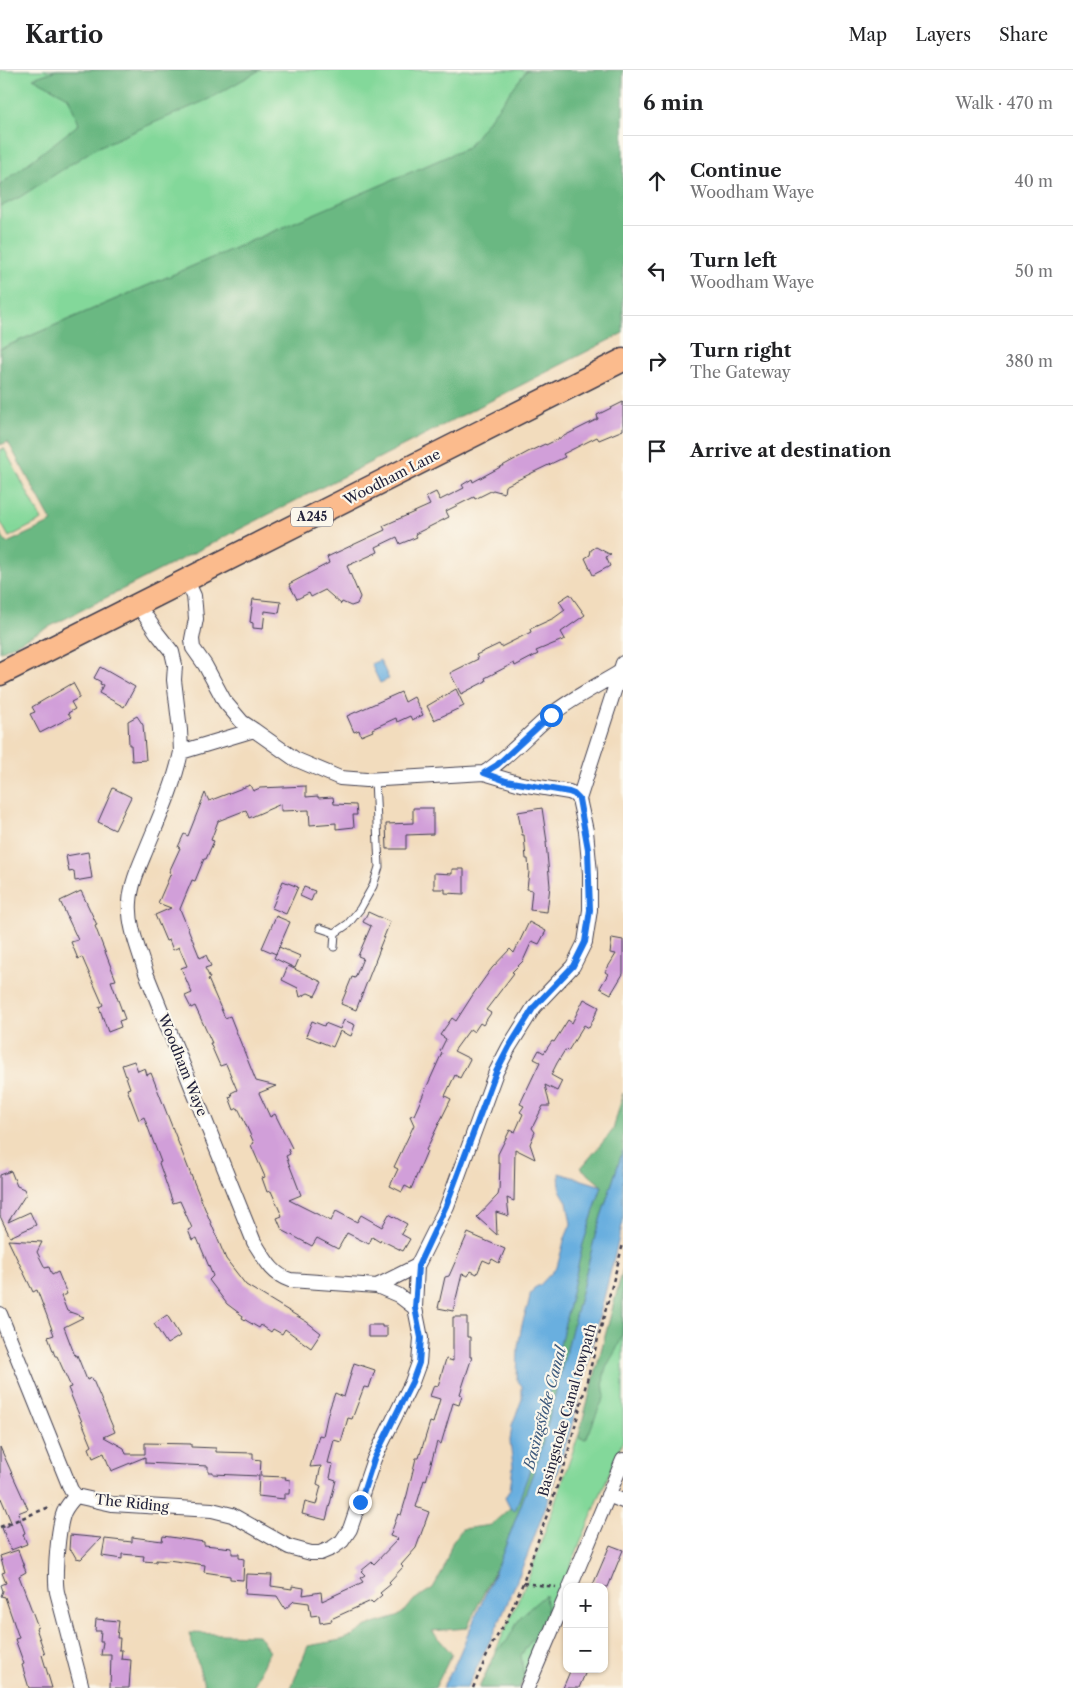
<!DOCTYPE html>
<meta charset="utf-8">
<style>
:root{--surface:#fff;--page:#f6f6f6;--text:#202124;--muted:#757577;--line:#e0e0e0}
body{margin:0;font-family:"Libre Caslon Text",serif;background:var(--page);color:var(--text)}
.controls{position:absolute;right:15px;bottom:15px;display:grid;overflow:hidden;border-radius:10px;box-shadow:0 1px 4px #0004}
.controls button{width:45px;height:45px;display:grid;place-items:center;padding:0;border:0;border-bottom:1px solid var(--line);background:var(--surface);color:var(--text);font:25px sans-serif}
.stop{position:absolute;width:15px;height:15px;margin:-11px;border:4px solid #1a73e8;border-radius:50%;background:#fff}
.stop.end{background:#1a73e8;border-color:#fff;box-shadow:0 1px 5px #0008}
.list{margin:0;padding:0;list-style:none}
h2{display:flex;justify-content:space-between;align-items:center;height:65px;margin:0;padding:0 20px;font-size:21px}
h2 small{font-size:16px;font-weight:400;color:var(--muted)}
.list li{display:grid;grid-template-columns:32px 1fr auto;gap:15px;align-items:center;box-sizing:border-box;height:90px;padding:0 20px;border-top:1px solid var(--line)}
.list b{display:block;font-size:19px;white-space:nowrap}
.list p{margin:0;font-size:16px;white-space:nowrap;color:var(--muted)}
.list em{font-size:16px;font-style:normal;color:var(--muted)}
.icon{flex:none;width:28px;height:28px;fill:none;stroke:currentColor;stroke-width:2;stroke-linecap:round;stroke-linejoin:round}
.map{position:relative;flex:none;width:623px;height:1618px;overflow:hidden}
header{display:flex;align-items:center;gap:30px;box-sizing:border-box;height:70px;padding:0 25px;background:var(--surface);border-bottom:1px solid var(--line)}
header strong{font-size:24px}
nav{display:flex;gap:28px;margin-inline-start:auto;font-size:18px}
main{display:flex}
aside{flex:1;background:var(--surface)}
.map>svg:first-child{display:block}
.green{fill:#83d89a;stroke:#527d6a}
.forest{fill:#6ab882;stroke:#466d5e}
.water{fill:#69afdf;stroke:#46688d}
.building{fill:#d19fd9}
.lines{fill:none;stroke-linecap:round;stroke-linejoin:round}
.lane-casing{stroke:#413e4e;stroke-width:9}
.street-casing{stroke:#413e4e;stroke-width:16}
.primary-casing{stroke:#413e4e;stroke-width:25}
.path{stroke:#413e4e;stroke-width:2.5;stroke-dasharray:4 4;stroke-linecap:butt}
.lane{stroke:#fff;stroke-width:7}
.street{stroke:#fff;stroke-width:14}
.primary{stroke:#fbbb8d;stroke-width:22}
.route{stroke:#1a73e8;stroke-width:6}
.labels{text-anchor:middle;stroke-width:4.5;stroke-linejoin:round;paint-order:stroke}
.shield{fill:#fbf7ec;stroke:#636270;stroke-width:1}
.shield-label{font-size:12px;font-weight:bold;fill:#22223b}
.street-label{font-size:14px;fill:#22223b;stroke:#fbf7ec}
.water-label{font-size:15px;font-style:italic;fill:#3e5a7d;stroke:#fbf7ec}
</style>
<header>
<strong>Kartio</strong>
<nav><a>Map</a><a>Layers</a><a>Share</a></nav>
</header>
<main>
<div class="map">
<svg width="623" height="1618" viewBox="0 0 623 1618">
<rect width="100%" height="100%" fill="#fbf7ec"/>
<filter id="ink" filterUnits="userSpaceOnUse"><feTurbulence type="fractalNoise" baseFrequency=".02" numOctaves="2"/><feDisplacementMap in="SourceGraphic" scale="10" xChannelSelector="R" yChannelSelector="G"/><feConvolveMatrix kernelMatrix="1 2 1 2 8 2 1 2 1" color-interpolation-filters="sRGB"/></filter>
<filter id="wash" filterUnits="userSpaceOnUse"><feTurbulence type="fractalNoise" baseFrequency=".0096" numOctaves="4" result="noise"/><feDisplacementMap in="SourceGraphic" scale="20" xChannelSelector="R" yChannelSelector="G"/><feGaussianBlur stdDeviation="1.12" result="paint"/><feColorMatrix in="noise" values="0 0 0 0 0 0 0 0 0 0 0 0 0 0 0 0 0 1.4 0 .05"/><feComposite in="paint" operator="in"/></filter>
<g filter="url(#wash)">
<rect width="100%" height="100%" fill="#f2dcbd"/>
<path class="green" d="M0,0H527L468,78L0,279Z
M4,378L42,450L9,467L0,451V380Z
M623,1199V1370L520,1618H479L530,1504L579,1364Z"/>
<path class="forest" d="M57,0H260L209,29L96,78L20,127L0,137V115L79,54L68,27L33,8Z
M527,0H623V263L0,582V463L7,473L52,452L8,372L0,375V279L467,78Z
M623,1023V1080L596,1162L568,1275L538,1390L502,1485L467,1558L432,1561L452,1584L435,1618H291L308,1576L341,1570L352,1566L367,1556L397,1547L406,1540L414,1530L433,1518L443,1500L452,1473L462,1459L491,1455L510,1438L515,1440L534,1389L583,1174L602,1116L581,1098L613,1060Z
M623,1199C623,1219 623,1246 622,1265C615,1291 598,1295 605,1326C597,1340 593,1355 586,1369L580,1368L579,1364Z
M545,1525L548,1547L521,1585L524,1608L519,1618H479L498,1579L507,1571L521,1546Z
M189,1563L258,1565L269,1581L253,1618H205Z"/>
<path class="water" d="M380,590L389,609L380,613L371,594Z
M623,1080V1152L572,1355L547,1433L527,1486L502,1546L467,1618H442L456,1592L502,1485L538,1390L568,1275L596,1162Z
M559,1103L602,1116L583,1174L534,1389L515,1441L510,1438L505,1428L510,1419L513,1396L510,1371L512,1355L522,1329V1316L517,1310L518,1277L522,1254L529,1232L530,1225L534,1218L540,1215L557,1197L565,1168L571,1154L567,1132L560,1120Z"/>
<g id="blocks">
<path class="building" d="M623,332V360L599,370L597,367L563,384L565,387L505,416L504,423L493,420L475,429L474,427L446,441L449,447L415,464L417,467L400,474L397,467L376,477L378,482L347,496L360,527L357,534L351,536L342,532L341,534L325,520L311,527L309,523L297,529L289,514L329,493L327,487L385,460L383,456L430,435L426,427L436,422L440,430L464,418L462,415L472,409L473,412L528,382L545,374L546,375L598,349L597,345Z
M596,477L611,485L606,487L610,496L593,505L585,488L590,485L591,480Z
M570,524L585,545L561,562L565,569L536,581L538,584L515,596L514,593L485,608L486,611L461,624L450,603L478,589L476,585L499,574L501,577L531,562L530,559L554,548L565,540L559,531Z
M253,529L281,532L279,543L265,541L263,559L253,558V553L250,552Z
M100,597L135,617L124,637L99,623L103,615L100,614L101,612L94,608Z
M73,613L79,624V628L71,632L75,639L68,643L71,647L40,663L30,644L35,642L32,637Z
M456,619L464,636L434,650L427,636Z
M401,622L405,632L414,627L423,645L412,650L410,646L397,652L396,648L372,659L373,661L361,666L359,660L354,662L347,646Z
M137,646L143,655L146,690L132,691L131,675H129L128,651Z
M250,715L253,721L260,718L306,716V727L318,726V728L333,727L334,734L356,735L357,745H353L354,757L336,759V753L310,755L309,740L281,741V734L249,748L246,740L218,751L211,770L214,771L206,789H204L195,811L192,810L180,839L200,888L206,885L211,896L205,898L210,908L208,909L225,948L230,946L256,1011L276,1016L259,1023L270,1047L275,1044L292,1078L288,1079L290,1084L286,1086L301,1125L289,1130L331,1151L336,1141L357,1152L361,1145L382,1157L389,1144L407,1154L401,1164L410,1169L403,1181L381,1170L380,1172L372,1167L369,1174L347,1163L338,1179L317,1168L312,1176L282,1160L277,1148L282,1146L271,1121L267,1122L262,1108L265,1107L251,1075L254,1073L241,1044L238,1038L234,1040L229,1027L232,1026L231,1023L237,1020L226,994L220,996L210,973H212L195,936L191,938L185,926L192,923L181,898L187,896L179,877L173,880L169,870L166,871L155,845L171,838L158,833L171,803L169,802L180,778L178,777L184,764L188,766L205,723L209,731Z
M113,718L131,727L115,760L98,752Z
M413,738H433V764L406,765V779H387L386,754L413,753Z
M542,738L547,772H546L550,816L547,842L530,840L532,820L527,819L529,802L528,789H526L524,765H522L518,742Z
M88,782L92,808L75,811L74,801L69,802L66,786Z
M452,799H464V824L445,823V819H434V803L452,804Z
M283,811L298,817L286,844L272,838Z
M304,817L315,821L311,831L300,826Z
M81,821L97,855L95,856L116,910L111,911L125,949L119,951L121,957L108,962L99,937L103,935L85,894L82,887L78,889L71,872L78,870L60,831Z
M368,842L390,852L379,879H380L356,940L341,934L352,907L355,908L363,888L358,886L371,856L363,852Z
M276,846L290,852L276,884L262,878Z
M529,852L546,861L539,874L532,871L523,891L512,902L514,903L486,940L491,943L483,955L480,953L474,962L470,959L454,981L470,989L460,1008L455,1005L445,1026L451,1029L426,1080L427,1081L411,1119L405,1116L402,1122L390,1116L398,1099L394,1097L414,1055L410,1046L414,1045L442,983L440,981L446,969L440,965L452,948L456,951L474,923L492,898L510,879L514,883Z
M612,868L623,870V904L611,924L600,918L608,904L605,902L616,884L610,883Z
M279,877L300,886L295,898L274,888Z
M288,896L322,912L315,926L308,923L300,927L298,918L282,910Z
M584,929L599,937L589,958L584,955L568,981L565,980L557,993L551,1005L562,1011L557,1021L545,1015L550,1036H543L532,1058L535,1062L530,1074L535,1089L515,1079L514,1131L507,1128L509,1146L496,1142L497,1165L477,1147L498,1125L499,1121L500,1093H498V1084L510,1060L515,1062L523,1044L520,1042L524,1036L520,1034L540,992L534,989L539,980L544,983L552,971L554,972L568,950L572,953Z
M344,950L355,955L351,966L340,961L333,977L306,966L312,951L324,956L325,953L340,959Z
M134,991L138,1001L145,998L147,1005L151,1003L193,1110L226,1189L246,1215L307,1252L321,1263L311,1278L285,1259L282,1264L273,1259L271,1262L261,1255L259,1258L242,1248L243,1246L227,1234L209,1210L213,1206L197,1168L192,1170L188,1160L192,1158L180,1131L173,1133L159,1093L161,1092L144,1047L139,1050L127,1019L130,1018L122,995Z
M11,1101L17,1116L24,1119L26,1124L8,1152L30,1142L36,1155L10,1167L0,1146V1105Z
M468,1163L505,1179L499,1193L492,1189L490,1193L483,1190L477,1204L471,1201L468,1206L462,1204L453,1241L438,1238L445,1207L449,1206Z
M8,1170L42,1172L37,1182L45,1198L49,1197L52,1205L58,1202L67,1224L61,1226L67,1241L84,1247L64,1257L75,1286L77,1285L87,1310L92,1308L115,1362L104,1367L124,1378L126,1384H145V1373L191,1374V1377L216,1378V1382L253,1383V1389L261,1390L260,1406L286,1407L285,1409L290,1410L289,1424H284V1429L258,1426L259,1406L213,1404V1402H208V1396L145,1393V1387L111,1401L104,1383L93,1388L89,1378L92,1376L68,1318L71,1317L57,1286H55L48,1267L54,1265L47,1246L37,1220L33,1222Z
M167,1245L180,1266L167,1274L154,1254Z
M453,1247H467V1267H470V1287H472L460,1324L462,1325L459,1335L453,1333L441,1374L437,1372L426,1411L424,1410L416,1437L429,1442L416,1478L401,1495L403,1497L389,1512L391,1514L380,1523L382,1525L373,1533L371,1531L331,1549L332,1551L320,1553L319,1545L311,1546L309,1533L294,1531L285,1539L277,1526L245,1524L246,1504L272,1505L271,1516L292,1519V1516L304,1518L303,1525L321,1522L322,1531L363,1512L360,1508L365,1505L361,1501L372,1492L374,1494L398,1469L390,1466L398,1444L401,1445L407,1425L416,1388H419L430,1352L433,1353L440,1329L430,1326L434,1315L438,1316L446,1289L453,1291Z
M368,1255H382V1257H387V1267H368Z
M354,1293L375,1300L369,1318L364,1317L352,1349L348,1348L341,1372L334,1370L328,1393L333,1394L330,1408L336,1410L326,1450L302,1444L305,1432L316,1435L321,1416L317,1414L321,1396L310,1397L319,1365L323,1366L328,1343L335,1323L344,1327Z
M0,1377L28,1439L18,1443L25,1463L23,1464L27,1474L11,1480L2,1458L12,1454L0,1426Z
M70,1465L101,1468L81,1489L76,1488L72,1481L69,1480Z
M163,1466L204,1472V1475L214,1476L232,1478V1484H239V1488L244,1489L243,1510L230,1509V1506L204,1502L205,1495L168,1490V1491L156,1490V1492L143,1491L144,1486L122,1484V1489L102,1486L105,1469L132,1472V1467L162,1471Z
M610,1475L623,1480L608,1517H592Z
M18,1480L26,1502L19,1506L38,1557L36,1558L45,1584L42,1585L52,1618H29L22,1595L24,1594L15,1569L19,1568L5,1527L1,1526L3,1521L1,1515L6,1513L2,1503L5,1502L0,1486Z
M96,1549L119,1551L117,1568H120L119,1580H122L121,1589L131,1590L129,1618H110L111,1585H101L103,1572H100L101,1561H95Z
M571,1599H587L579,1618H563Z"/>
</g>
</g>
<g filter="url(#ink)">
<use href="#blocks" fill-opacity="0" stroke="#413e4e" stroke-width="1"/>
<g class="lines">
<g class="lane-casing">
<path id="lane" d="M320,858L335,863
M335,863L348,854L360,839L373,816L379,797L375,709
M334,877L335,863"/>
</g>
<g class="street-casing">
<path id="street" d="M187,511L194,526L195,536L196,549L192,569L193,578L205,595L225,632L242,652L254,660
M138,535L157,563L172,582L175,595L174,610L180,660L181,682
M484,703L521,714L569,722L574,724L579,729
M377,1216L417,1196
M415,1238L398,1225L377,1216L290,1210C271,1204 264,1187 254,1172L146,903C139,880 128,856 130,832C131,814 139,797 146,780C159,748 174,716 181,682L254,660L295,689L340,708L366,710L484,703C509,687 528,664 551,645C572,628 597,616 620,602
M0,1244L71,1420L76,1426L112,1434L212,1440L232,1445L289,1477L311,1483H320L332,1478L342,1471L350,1459L374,1389L412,1312L419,1293L421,1268L415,1238L417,1196L447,1136L496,1002L509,977L534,937L573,896L585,872L590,840V803L586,761L579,729L623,593
M608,1425L623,1431
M76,1426C71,1431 67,1436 64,1442C58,1457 54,1506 57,1522L82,1618
M570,1517L623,1390
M527,1618L567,1524"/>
</g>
<g class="primary-casing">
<path id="primary" d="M0,604L623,290"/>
</g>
<path class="path" d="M0,1457L52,1436
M523,1513L556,1517
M473,1618L491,1576L507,1550L523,1513L565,1394L623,1174"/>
<use href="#lane" class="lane"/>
<use href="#street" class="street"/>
<use href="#primary" class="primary"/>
</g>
</g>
<g class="lines" filter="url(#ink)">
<path class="route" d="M360,1432L374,1389L412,1312L419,1293L421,1268L415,1238L418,1196L446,1136L496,1002L509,977L534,937L573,896L585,872L590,840L588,779L579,729L574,724L569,722L506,711L484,703L497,695L551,645"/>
</g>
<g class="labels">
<rect class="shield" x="291" y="437.5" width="42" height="19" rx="4"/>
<g class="shield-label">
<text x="312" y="451">A245</text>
</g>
<g class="street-label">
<text transform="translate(392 407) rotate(-27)" y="5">Woodham Lane</text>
<text transform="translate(183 995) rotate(68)" y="5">Woodham Waye</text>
<text transform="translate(567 1340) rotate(-74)" y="5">Basingstoke Canal towpath</text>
<text transform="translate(132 1433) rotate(6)" y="5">The Riding</text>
</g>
<g class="water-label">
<text transform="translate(545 1338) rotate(-75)" y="5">Basingstoke Canal</text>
</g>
</g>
</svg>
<div class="controls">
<button>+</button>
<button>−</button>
</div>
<div class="stop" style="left:551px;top:645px"></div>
<div class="stop end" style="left:360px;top:1432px"></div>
</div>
<aside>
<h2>6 min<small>Walk · 470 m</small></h2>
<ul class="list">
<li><svg class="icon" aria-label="ahead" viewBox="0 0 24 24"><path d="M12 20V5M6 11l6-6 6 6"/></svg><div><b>Continue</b><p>Woodham Waye</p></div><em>40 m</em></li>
<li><svg class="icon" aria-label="left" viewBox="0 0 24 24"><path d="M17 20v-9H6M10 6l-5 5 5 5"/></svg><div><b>Turn left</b><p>Woodham Waye</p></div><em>50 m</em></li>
<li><svg class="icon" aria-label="right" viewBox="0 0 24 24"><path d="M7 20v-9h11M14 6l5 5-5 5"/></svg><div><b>Turn right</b><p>The Gateway</p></div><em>380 m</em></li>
<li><svg class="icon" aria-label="arrive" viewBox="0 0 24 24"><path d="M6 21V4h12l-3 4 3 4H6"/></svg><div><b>Arrive at destination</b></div></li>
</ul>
</aside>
</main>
